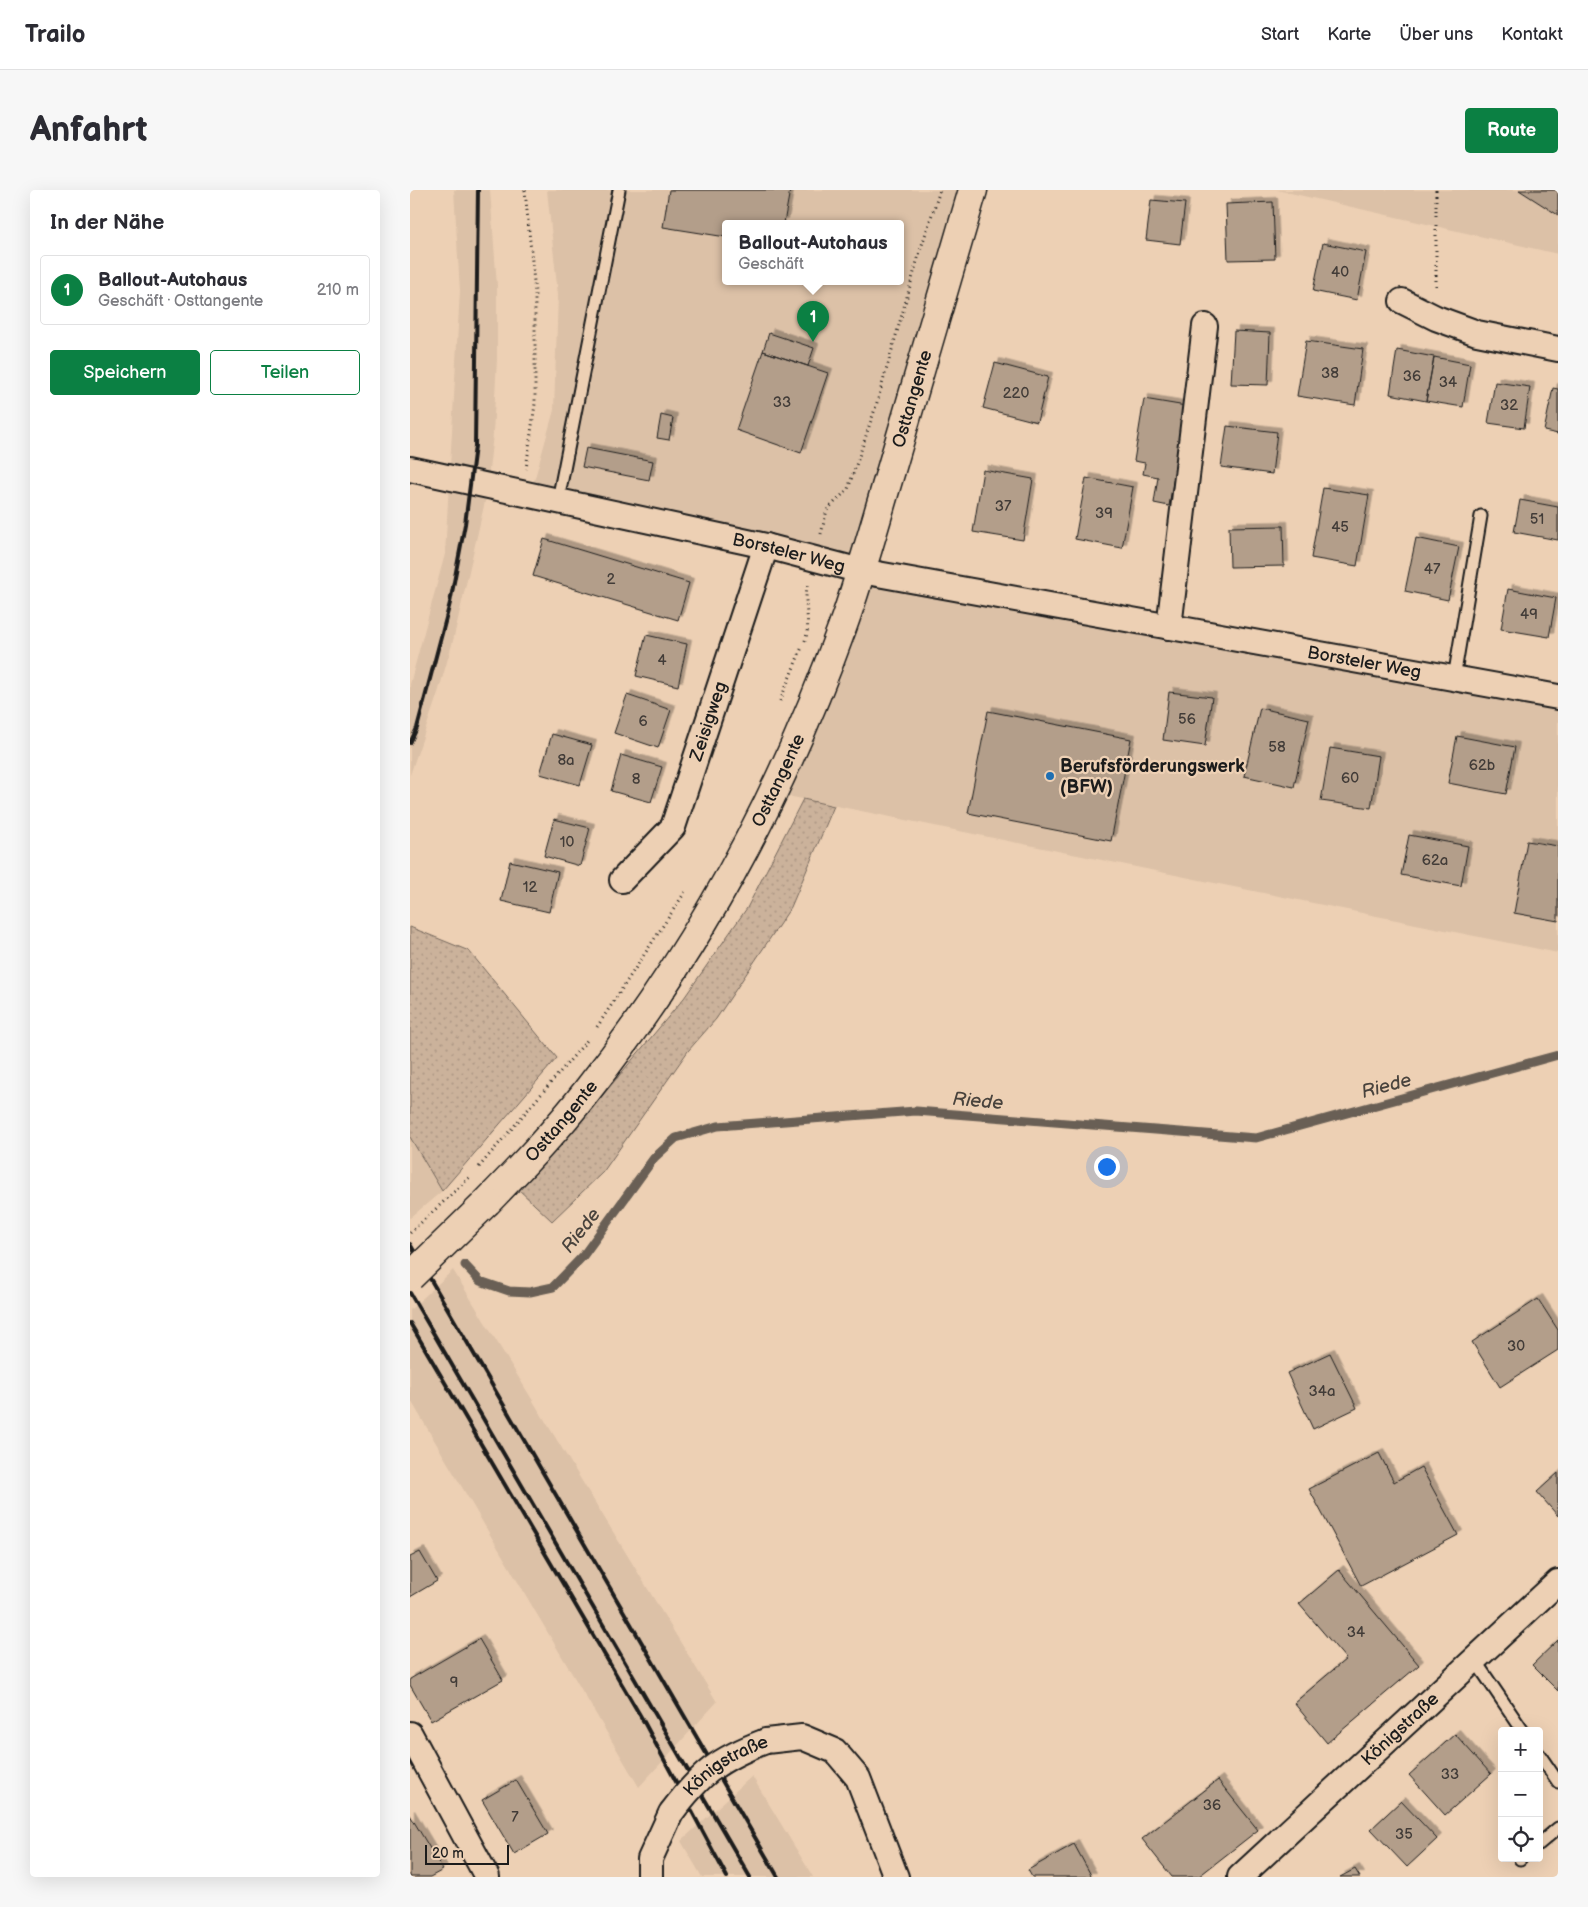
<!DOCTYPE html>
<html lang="de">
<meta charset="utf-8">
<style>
:root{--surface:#fff;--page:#f7f7f7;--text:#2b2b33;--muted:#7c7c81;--line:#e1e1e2;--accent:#0b8043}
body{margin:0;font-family:"Balsamiq Sans",sans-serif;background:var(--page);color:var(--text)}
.controls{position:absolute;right:15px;bottom:15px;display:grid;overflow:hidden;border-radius:5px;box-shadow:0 5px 20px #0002}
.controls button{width:45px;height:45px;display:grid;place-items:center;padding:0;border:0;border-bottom:1px solid var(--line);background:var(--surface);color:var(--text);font:25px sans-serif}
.scale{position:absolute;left:15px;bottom:12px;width:84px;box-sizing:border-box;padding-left:5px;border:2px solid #1c1c1c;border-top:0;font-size:14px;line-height:18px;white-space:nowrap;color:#1c1c1c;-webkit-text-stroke:4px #edd0b4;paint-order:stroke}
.you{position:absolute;left:696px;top:976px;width:18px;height:18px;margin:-12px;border:4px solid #fff;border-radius:50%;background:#1a73e8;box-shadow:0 0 0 8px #1a73e833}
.badge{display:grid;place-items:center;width:32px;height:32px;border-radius:50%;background:var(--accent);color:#fff;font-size:16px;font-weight:700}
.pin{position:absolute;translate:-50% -41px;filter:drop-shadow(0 1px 2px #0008)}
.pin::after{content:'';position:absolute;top:26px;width:18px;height:15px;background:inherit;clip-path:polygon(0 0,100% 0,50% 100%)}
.popup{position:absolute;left:312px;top:30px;width:182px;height:65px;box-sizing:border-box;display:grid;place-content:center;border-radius:5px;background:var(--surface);filter:drop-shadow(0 1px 4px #0005);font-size:16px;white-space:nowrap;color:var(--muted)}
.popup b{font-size:19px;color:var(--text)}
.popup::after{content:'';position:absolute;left:50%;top:100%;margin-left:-10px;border:10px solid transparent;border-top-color:var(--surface)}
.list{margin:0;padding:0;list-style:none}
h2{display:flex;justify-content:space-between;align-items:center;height:65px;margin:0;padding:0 20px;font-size:21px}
h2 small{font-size:16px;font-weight:400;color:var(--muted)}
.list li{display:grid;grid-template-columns:32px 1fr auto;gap:15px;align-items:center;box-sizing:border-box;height:70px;margin:0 10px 10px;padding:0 10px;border:1px solid var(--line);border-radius:5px}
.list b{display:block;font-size:19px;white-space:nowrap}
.list p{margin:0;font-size:16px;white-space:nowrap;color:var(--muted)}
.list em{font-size:16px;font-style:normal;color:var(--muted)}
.actions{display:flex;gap:10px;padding:15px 20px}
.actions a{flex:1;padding:11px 0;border:1px solid var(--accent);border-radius:5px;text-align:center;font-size:18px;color:var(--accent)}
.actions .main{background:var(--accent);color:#fff}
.icon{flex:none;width:28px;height:28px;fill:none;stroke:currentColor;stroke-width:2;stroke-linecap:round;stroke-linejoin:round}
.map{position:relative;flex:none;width:1148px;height:1687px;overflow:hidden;border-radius:5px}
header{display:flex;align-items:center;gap:30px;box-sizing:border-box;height:70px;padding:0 25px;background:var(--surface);border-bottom:1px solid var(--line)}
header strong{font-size:24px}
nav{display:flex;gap:28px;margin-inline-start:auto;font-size:18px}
.intro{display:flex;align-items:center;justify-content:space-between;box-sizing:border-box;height:120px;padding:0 30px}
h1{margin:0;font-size:35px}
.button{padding:12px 22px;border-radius:5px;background:var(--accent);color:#fff;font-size:18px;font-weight:700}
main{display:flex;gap:30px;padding:0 30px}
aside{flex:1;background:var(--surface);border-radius:5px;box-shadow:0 5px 20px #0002}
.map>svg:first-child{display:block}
.built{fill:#dcc1a7;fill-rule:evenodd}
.grass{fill:url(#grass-dots);stroke:#74675c}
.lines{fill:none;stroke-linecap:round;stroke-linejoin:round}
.stream{stroke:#695f54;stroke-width:9}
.building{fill:#b39e8a;stroke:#1c1c1c;filter:url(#shadow)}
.lane-casing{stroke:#1c1c1c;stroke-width:15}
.street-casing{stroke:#1c1c1c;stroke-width:28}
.secondary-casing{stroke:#1c1c1c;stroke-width:31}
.path{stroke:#1c1c1c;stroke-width:3;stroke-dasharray:1 4;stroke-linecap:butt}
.lane{stroke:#edd0b4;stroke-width:11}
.street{stroke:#edd0b4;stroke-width:24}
.secondary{stroke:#edd0b4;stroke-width:28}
.rail{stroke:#1c1c1c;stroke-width:4}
.street-bridge-casing{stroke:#1c1c1c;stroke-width:28;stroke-linecap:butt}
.secondary-bridge-casing{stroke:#1c1c1c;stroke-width:31;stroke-linecap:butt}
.street-bridge{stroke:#edd0b4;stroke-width:24}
.secondary-bridge{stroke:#edd0b4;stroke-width:28}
.poi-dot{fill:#1f6fb2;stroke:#edd0b4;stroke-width:2}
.labels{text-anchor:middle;stroke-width:4.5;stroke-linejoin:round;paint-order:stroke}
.number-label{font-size:15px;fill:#423c38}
.street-label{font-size:18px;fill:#1c1c1c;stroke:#edd0b4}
.poi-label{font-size:18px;font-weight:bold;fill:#1c1c1c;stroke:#edd0b4;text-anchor:start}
.water-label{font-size:19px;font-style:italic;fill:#49433d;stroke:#edd0b4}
</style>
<header>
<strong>Trailo</strong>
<nav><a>Start</a><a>Karte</a><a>Über uns</a><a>Kontakt</a></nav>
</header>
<div class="intro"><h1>Anfahrt</h1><a class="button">Route</a></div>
<main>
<aside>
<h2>In der Nähe<small></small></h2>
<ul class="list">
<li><span class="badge">1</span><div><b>Ballout-Autohaus</b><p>Geschäft · Osttangente</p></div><em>210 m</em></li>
</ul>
<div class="actions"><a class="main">Speichern</a><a>Teilen</a></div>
</aside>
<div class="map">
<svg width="1148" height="1687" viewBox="0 0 1148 1687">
<defs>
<pattern id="grass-dots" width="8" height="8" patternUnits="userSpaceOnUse" patternTransform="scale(1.25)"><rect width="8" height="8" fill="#cbb29b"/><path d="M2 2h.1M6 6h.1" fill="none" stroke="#ae9885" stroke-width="1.8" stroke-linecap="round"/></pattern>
<filter id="shadow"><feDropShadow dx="4.5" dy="-4.5" stdDeviation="0" flood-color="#0004"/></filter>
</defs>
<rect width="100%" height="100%" fill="#edd0b4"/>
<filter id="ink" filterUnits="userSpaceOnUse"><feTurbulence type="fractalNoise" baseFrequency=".02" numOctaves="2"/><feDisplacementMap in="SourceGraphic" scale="10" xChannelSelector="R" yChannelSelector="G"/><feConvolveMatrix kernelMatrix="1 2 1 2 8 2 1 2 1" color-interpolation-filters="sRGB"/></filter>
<g filter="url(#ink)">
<path class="built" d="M44,0H80L87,96V169L83,244L76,307L43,451L28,503L0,585V494L35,364L50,101Z
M137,0H563L451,381L1148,507V763L363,603L451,381L123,295L144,220L148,105ZM316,33H490V91H316Z
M867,0H1148V64Z
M0,947L32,1001L0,1028Z
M43,1080L307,1512L229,1597L0,1209V1120Z
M342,1586L403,1687H292L271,1651Z"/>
<path class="grass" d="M393,609L424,616L381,717L306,829L278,861L193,982L142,1031L107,998L187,912L274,808L337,718Z
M0,737L59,761L147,868L32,1001L0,947Z"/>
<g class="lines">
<path class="stream" d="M55,1075L70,1091L99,1101L120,1102L143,1097L173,1066L244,968L266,948L308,936L506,921L846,948L1148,865"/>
</g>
<path class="building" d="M259,0H380L374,33H316V47L253,37Z
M1109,0H1148V25Z
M741,10L775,13L770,54L736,50Z
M863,12L865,69L818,70L816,14Z
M913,53L956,62L947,110L903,101Z
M824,141L860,143L858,195L821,194Z
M359,143L404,158L398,176L353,161Z
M896,151L953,159L945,215L887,206Z
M987,160L1024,167L1016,211L980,204Z
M353,161L418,183L391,263L326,240Z
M1024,167L1060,174L1053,217L1016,211Z
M585,173L638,187L627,232L573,218Z
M1085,192L1120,197L1114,238L1078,233Z
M1143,198L1148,199V244L1134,241Z
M734,209L776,216L759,316L744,313L748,287L733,284L735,273L724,271Z
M251,225L263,228L259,250L247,248Z
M817,236L867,242L862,284L811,277Z
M176,258L243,271L239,290L172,277Z
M573,280L623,289L613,350L563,342Z
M676,288L723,297L712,358L665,349Z
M913,298L959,305L947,376L901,368Z
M1110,310L1148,317V350L1104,342Z
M873,336L874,376L820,377L819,337Z
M1006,348L1049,357L1038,410L995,401Z
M134,349L279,393L268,430L123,386Z
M1098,399L1146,408L1139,447L1091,439Z
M236,445L277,454L268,496L226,486Z
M759,502L802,507L795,556L753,550Z
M217,505L261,520L248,558L204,543Z
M850,518L899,529L884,597L834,586Z
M578,521L721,549L701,651L558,623Z
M142,544L182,555L170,595L130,584Z
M1047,546L1105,557L1096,604L1038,593Z
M920,558L969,566L961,618L911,611Z
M211,565L252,577L241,612L201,601Z
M144,629L180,638L170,676L134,666Z
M999,645L1058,656L1051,696L991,685Z
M1117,651L1148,656V731L1104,723Z
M100,671L148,682L139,722L91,711Z
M1128,1109L1148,1140V1160L1090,1197L1062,1152Z
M920,1163L947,1218L903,1239L877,1183Z
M969,1263L984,1292L1011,1277L1048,1345L951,1396L899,1299Z
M1148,1283V1326L1127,1302Z
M10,1362L27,1391L0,1407V1367Z
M929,1380L1009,1475L917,1553L884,1513L936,1469L889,1414Z
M69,1449L93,1490L21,1531L0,1495V1489Z
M1148,1450V1501L1122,1475Z
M1045,1544L1081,1584L1035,1625L999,1585Z
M106,1590L138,1644L104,1664L72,1610Z
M808,1590L848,1640L788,1687H762L732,1649Z
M991,1611L1027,1649L997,1677L961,1639Z
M0,1625L33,1680L20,1687H0Z
M664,1654L682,1687H622L618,1680Z
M945,1679L950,1687H930Z"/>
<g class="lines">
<g class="lane-casing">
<path id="lane" d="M148,310L209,0
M1044,488L1071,326
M1064,1469L1113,1541
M1129,1564L1148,1592
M1129,1654L1148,1638
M1110,1669L1111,1668"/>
</g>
<g class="street-casing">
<g id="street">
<path d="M992,111L1026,128L1067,143L1148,159"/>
<path id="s1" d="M0,279L356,356L451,381L1148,507"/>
<path d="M759,437L795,136"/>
<path id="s2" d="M212,690L263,637L356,356"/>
<path d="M0,1544L77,1687"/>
<path d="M356,1551L392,1547L425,1561L448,1588L486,1687"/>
<path d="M240,1687V1669L261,1623"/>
<path id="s3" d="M830,1687L1148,1392"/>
</g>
</g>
<g class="secondary-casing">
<g id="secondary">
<path id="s4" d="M77,1012C111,977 146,941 176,902C286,763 372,604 432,438C451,386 465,333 481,280C508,187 536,93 563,0"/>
</g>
</g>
<path class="path" d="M115,0L125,102V214L116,279
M1026,0V99
M411,344L417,320L438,299L466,216L510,61L530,0
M395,451C402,430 392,415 398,394
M370,511L392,457
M187,837L275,702
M69,977L179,848
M0,1043L60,987"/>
<use href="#lane" class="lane"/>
<use href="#street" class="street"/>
<use href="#secondary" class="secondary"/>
<path class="rail" d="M0,553L7,538L40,413L55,334L65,256L68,0
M0,1054L368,1687
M0,1103L340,1687
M0,1133L234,1532L317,1687"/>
<g class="street-bridge-casing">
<g id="street-bridge">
<path id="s5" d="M261,1623C291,1583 308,1569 356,1551"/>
</g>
</g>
<g class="secondary-bridge-casing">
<path id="secondary-bridge" d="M0,1087L77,1012"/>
</g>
<use href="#street-bridge" class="street-bridge"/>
<use href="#secondary-bridge" class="secondary-bridge"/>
</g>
</g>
<circle class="poi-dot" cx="640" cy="586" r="5"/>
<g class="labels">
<g class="number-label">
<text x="930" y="87">40</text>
<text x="920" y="188">38</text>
<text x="1002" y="191">36</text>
<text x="1038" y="197">34</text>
<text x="606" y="208">220</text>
<text x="372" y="217">33</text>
<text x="1099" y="220">32</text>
<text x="593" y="321">37</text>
<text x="694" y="328">39</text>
<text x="1127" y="334">51</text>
<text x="930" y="342">45</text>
<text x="1022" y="384">47</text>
<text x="201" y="394">2</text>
<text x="1119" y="429">49</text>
<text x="252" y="475">4</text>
<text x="777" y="534">56</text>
<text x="233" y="536">6</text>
<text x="867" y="562">58</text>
<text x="156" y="575">8a</text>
<text x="1072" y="580">62b</text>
<text x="940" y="593">60</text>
<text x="226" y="594">8</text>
<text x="157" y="657">10</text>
<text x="1025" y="675">62a</text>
<text x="120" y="702">12</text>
<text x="1106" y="1161">30</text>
<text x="912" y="1206">34a</text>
<text x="946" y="1447">34</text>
<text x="44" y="1497">9</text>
<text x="1040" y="1589">33</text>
<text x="802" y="1620">36</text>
<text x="105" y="1632">7</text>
<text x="994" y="1649">35</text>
</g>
<g class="street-label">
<text dy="6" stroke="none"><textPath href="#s4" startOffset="920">Osttangente</textPath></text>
<text dy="6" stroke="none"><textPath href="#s1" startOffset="388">Borsteler Weg</textPath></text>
<text dy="6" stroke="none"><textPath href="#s1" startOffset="974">Borsteler Weg</textPath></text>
<text dy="6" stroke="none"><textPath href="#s2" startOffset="185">Zeisigweg</textPath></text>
<text dy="6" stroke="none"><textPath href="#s4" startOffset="515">Osttangente</textPath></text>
<text dy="6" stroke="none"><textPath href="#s4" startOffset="110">Osttangente</textPath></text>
<text dy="6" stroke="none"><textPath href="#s3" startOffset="218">Königstraße</textPath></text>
<text dy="6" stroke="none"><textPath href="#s5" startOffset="74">Königstraße</textPath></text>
</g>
<g class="poi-label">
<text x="650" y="582">Berufsförderungswerk<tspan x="650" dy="21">(BFW)</tspan></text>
</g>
<g class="water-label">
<text transform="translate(976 895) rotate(-15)" y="7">Riede</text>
<text transform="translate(568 910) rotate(5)" y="7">Riede</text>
<text transform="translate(170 1040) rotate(-52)" y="7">Riede</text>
</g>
</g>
</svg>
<div class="controls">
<button>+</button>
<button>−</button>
<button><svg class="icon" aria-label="locate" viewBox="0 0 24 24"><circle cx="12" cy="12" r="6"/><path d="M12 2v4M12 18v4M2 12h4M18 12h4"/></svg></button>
</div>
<div class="scale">20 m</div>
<div class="you"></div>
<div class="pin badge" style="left:403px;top:152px">1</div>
<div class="popup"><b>Ballout-Autohaus</b>Geschäft</div>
</div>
</main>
